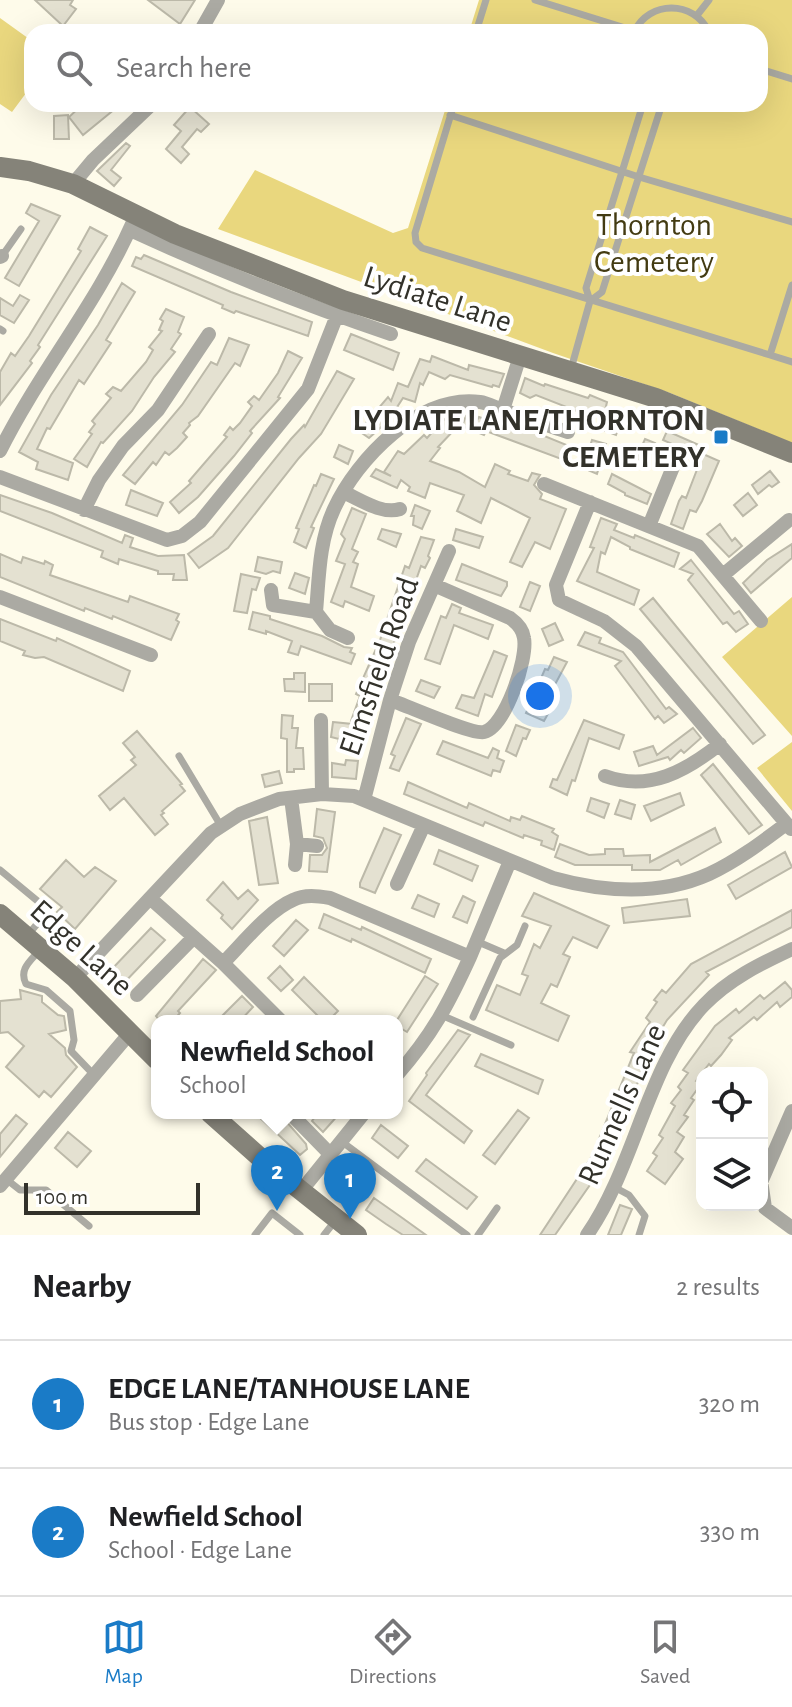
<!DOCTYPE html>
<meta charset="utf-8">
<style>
:root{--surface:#fff;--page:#f6f6f6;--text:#202124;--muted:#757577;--line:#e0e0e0;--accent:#1a7bc7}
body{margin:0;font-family:"Alegreya Sans",sans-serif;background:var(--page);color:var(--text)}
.controls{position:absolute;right:24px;bottom:24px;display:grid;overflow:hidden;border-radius:16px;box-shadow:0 8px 32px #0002}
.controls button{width:72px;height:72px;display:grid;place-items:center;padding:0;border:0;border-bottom:2px solid var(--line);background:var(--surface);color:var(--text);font:40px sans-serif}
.scale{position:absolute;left:24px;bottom:20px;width:176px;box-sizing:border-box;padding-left:8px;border:4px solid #32312a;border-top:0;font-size:22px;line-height:28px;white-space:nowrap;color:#32312a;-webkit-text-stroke:6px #fff;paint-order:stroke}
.you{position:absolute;left:540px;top:696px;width:28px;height:28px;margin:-20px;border:6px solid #fff;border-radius:50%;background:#1a73e8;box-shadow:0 0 0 12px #1a73e833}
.badge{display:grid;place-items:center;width:52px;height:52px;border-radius:50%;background:var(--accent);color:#fff;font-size:26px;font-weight:700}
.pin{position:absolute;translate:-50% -66px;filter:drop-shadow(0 2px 4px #0008)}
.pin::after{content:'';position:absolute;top:42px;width:28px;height:24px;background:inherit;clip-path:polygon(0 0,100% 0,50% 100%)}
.popup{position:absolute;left:151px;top:1015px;width:252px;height:104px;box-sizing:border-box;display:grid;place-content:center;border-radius:16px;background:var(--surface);filter:drop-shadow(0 2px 6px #0005);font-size:26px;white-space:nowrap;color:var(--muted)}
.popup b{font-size:30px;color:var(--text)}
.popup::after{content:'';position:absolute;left:50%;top:100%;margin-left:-16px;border:16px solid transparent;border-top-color:var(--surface)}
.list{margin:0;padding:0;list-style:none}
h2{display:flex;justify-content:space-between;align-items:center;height:104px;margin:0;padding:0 32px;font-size:34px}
h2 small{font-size:26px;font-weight:400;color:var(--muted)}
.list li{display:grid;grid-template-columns:52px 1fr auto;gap:24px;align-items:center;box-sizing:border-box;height:128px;padding:0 32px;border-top:2px solid var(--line)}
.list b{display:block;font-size:30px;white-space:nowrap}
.list p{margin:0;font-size:26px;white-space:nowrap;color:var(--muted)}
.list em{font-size:26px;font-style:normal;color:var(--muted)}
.icon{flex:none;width:44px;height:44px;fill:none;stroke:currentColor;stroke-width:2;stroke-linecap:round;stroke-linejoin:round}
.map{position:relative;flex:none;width:792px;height:1235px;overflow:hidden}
.search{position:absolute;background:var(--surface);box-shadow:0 8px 32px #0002;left:24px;right:24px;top:24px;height:88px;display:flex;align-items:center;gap:20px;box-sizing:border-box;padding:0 28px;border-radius:24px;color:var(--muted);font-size:30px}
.sheet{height:360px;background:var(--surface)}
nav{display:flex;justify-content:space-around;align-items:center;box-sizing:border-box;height:112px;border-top:2px solid var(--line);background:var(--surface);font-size:22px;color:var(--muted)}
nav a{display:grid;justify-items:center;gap:4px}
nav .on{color:var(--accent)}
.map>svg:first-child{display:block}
.green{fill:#e9d77e}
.building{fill:#e4e1d1;stroke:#bcb9a9;stroke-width:2}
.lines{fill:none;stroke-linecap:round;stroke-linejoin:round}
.lane{stroke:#abaaa3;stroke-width:7}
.street{stroke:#abaaa3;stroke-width:14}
.secondary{stroke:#858379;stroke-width:20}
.poi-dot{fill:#1a7bc7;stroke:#fff;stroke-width:3}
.labels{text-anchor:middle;stroke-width:8;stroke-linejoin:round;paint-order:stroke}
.park-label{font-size:32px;fill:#433b12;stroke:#fff}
.street-label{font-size:32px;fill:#32312a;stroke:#fff}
.poi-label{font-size:32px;font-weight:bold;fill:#32312a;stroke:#fff;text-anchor:end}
</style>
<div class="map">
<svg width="792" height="1235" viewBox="0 0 792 1235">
<rect width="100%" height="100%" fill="#fefbea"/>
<path class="green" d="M479,0H792V443L670,393L553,353L218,229L255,170L393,233L408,228L447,104H760V32H469Z
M0,18L32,41V85L12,112L0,104Z
M792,597V736L722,657Z
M792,742V811L757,768Z"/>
<path class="building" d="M35,0H73L70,5L76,9L63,26Z
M148,0H195L180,24Z
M83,104H121L83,135L69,117Z
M190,107L209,124L201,132L197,129L182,147L189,154L181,163L166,149L181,131L174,125Z
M68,115L69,139H54V116Z
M126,143L130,146L111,170L121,178L114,186L97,171Z
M31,204L60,216L19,286L5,278L39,221L26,213Z
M90,227L107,236L38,345L40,347L30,361L32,363L0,405V372L11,353L15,356L29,336L81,251L78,249Z
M144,255L231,292L312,322L308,336L236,311L234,313L222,308L223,305L132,266L136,257L141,259Z
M122,283L135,292L106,340L111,343L84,384L79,380L50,429L47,428L37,449L73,463L68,480L36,469L38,462L19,452L51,395L98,325Z
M20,295L29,300L14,323L0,315V298L13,306Z
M166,309L184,317L178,332L181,334L171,349L175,352L154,377L132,411L103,443L101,442L87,467L74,459L92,434L89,432L95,424L92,421L111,398L106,394L113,387L121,391L146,362L153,350L149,347L162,331L159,330L163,321L160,319Z
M351,334L399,353L393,370L344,350Z
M229,338L249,345L240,366L235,363L198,416L189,423L190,425L183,433L187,437L177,448L169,455L165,452L156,465L153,462L135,484L123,475L182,405L211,362L217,365Z
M288,351L302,358L278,397L280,398L250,431L252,433L234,456L198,497L179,513L170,502L191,483L189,481L227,437L224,435L230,427L233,430L240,423L252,406L248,402L254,396L259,400L278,373Z
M432,356L468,370L469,365L504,374L499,387L493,385L492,387L450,375L445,379L429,372L423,385L420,383L415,402L403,398L388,421L369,438L359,431L388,397L391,401L398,383L408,387L420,359L430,362Z
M337,371L354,379L321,434L299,458L228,548L199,568L188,554L213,536L291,439L304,425L305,427Z
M525,378L544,386L545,384L588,398L590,395L607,402L604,415L580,407L579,412L536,395L530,398L520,393Z
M611,410L623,415L616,435L603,430Z
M466,416L477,420L479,417L498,424L499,421L524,431L525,428L569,446L564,460L486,431L484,435L462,426Z
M444,419L455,429L438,447L440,448L430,461L459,472L485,487L495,464L510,471L508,474L528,481L532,473L540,475L534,485L542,494L540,499L566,509L550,549L535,542L522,567L510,562L530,518L491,498L481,523L457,511L464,495L430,483L425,498L408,491L410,487L401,480L397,488L371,476L376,469L391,476L384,472L398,451L404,454L424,435L427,438Z
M667,431L699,445L694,459L678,452L679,447L663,440Z
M645,439L655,443L644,469L634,464Z
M592,440L606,444L597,474L583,468Z
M339,445L353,451L348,464L334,457Z
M703,454L719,461L702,501L696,512L690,510L683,529L671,524L679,501L682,496L686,498Z
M770,471L779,482L772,487L769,485L758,494L752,485Z
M321,474L334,479L311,527L314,528L306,548L294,542L299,529L296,528L314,485L316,486Z
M612,474L651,494L647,504L625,495V493L608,484Z
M131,490L163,503L157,516L126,505Z
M748,493L757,505L743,516L734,505Z
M0,495L52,513L122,543L125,535L133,538L130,547L158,556L184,555L187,580H173L174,574H158V571L119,559L118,564L101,557L103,551L0,511Z
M415,505L430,511L422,529L413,525L414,516H411Z
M352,508L366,514L352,549L358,552L353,562L358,564L351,587L374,596L369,611L345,601L343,607L331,602L345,564L336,561L345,539L341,534Z
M601,518L617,524L614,530L634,538L635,535L679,553L674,567L630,549V547L611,537L605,554L601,552L597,572L639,590L634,605L577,581L594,548L590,547Z
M720,524L732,541L735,538L742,546L729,557L707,534Z
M382,529L401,534L396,547L378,539Z
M456,529L483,537L479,548L453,540Z
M421,537L434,540L428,556L430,558L425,568L421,566L383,674L380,673L368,705L372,707L365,726L351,721L360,696L356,694L380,640L405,566L409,568Z
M792,544V558L751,593L743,583L767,560Z
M0,554L21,563L23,557L44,564L45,561L53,565L50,575L128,602L130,596L179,614L176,620L179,622L171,640L113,616L112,619L85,608L84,611L0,577Z
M258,557L282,562L280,573L273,571L266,574L255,571Z
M691,560L734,614L739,611L748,624L736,632L727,622L723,624L688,580L693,574L680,569Z
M462,564L507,582V586L501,596L456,580Z
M295,573L309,578L305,594L289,588Z
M241,574L260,578L256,590L252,589L247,613L234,611Z
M530,582L540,586L530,611L520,607Z
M653,598L765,735L753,744L640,609Z
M452,604L461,608L459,613L493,625L488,639L454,625L440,664L425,659L441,616L446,618Z
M253,612L270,616V619L322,636L344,647L352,648L350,652L355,654L351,664L301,646L298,655L288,652L292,641L266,631V634L249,629Z
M0,619L56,641L57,638L130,671L123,691L44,657L35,658L23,655L25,651L0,641Z
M555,623L563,640L549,646L542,629Z
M585,632L601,638L599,643L623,652L666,709L669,707L677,714L664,723L658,716L655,719L615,666L621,661L578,645Z
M494,651L507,656L492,697L485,694L478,716L456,708L462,695L474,698Z
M554,657L567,662L551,692L544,708L550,710L544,721L526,713L545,669L548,670Z
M294,673H305V692L285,691L284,679H294Z
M421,680L440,687L434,698L416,691Z
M309,684H332V701H309Z
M282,715L293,716L292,728H298L296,748H303L304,769H294V772H287V739L281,738Z
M406,718L421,724L399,771L390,768L395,756L391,754Z
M584,720L624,735L619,749L589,738L575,781L572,780L567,795L550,787L553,779L557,780Z
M333,722L352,724L348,745L338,743L339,739L331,737Z
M516,725L530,730L526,739L523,738L516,756L506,751Z
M693,728L701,738L684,753L681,750L670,760L668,757L639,766L634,752L653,746L657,755Z
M137,731L182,784L180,785L185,791L162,811L164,813L161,815L168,824L155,835L124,798L110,810L99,796L136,765L131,760L135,757L123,743Z
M443,741L488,758L493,748L499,751L497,758L504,761L500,772L493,770L491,776L437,754Z
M346,760L358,761L356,779L332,777V763L345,765Z
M713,764L762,825L749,834L701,775Z
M279,771L282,783L265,787L262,775Z
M408,782L467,808L469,803L510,821L511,817L520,820L522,816L554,829L552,832L558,836L554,850L541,845L542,841L524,835L523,838L485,822L483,826L404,794Z
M680,793L684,805L651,821L644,806Z
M591,798L609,804L604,818L587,811Z
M620,800L635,805L631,819L615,814Z
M317,809L335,812L327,872L309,871L310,855H322L327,848L323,838L314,836Z
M267,817L278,883L259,885L249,821Z
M384,828L401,835L375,893L360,887V883Z
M715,828L721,842L681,865L678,860L660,870H632V865H575L555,857L560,844L589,855L605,854V849H623L624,856L650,855V862Z
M439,850L478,866L472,881L434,864Z
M785,852L792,867L736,899L728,885Z
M66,860L84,877L95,867L116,881L75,929L57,912L62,907L40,889Z
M223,882L238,899L248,890L258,900L232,929L221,918L223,915L207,900Z
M534,893L609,926L597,948L573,937L563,954L570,957L557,987L551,984L541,1003L569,1016L558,1041L486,1010L497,985L520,995L528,976L522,974L534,944L540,948L551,926L522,916Z
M418,895L439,904L434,917L412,908Z
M463,896L475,902L467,923L453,917Z
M687,899L690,916L624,923L622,908Z
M792,910V927L706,972L709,975L667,1020L655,1040L617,1134L611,1149H615L555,1235H540L592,1156L634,1053L630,1052L650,1022L646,1018L657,1002L654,1000L662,990L666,993L691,964Z
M324,914L361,930L362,927L431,959L425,973L352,939L351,942L319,928Z
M296,920L308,930L284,956L273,946Z
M151,928L165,940L122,985L110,971Z
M203,959L216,970L178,1011L180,1013L173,1021H160L156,1016Z
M280,966L293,980L281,991L268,978Z
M425,976L438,984L407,1032L397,1026V1020Z
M304,977L338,1011L328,1021H323L292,990Z
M785,982L792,990V997L780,1007L777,1002L757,1020L754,1017L729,1038L732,1040L721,1055L711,1066L709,1064L696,1081L701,1084L691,1098L694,1100L684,1115L688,1117L677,1132L684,1137L675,1152L683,1159L665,1184L647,1171L657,1156L653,1153L663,1138L659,1135L675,1106L671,1103L681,1090L678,1087L688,1073L683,1070L715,1026L736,1009L739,1013L760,995L764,999Z
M20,990L42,996V1002L58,1015L64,1016L66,1030L49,1034L65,1048L66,1055L77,1067L51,1097L44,1091L39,1097L6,1067L24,1046L8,1032L0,1033V1001L21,999Z
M242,996L253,1007L240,1021H228L222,1016Z
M458,1030L470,1035L426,1095L472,1131L464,1143L409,1101L427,1075L426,1073Z
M481,1054L543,1080L538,1094L475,1066Z
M518,1110L529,1118L495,1164L483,1155Z
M255,1113H279L306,1144L307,1149L300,1155Z
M318,1113H340L323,1132L312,1121Z
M16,1115L27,1124L0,1157V1134Z
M381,1125L408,1146L398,1158L372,1138Z
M68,1132L91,1151L77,1167L55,1148Z
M426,1159L477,1197L467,1209L416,1171Z
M350,1167L362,1175L349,1192L337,1184Z
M374,1198L401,1217L426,1235H403L386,1224L366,1210Z
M620,1205L632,1209L621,1235H608Z"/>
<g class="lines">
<path class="lane" d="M535,0L635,31
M698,14L709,0
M476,32L486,0
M634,32C649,0 694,0 709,32
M760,69L792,79
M454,104L415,233L416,242L422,248L770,355
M450,115L639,177L792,222
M2,256L21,229
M792,285L770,355L792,362
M590,301L602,292L662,104
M0,329L3,331
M571,369L590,301L586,288L643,104
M179,756L221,826
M0,870L46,908V913L28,935
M476,941L504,953
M38,952C29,962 19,970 26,984L46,990L70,1011L74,1040L71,1051L95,1076
M441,1015L511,1045
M473,1017L500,958L517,945L525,926
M341,1141L467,1235
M6,1179L20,1190H46L89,1226
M616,1188L629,1195L645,1216L639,1235
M255,1235L272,1213L300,1235
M324,1235L335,1221
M478,1235L497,1208"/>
<path class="street" d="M200,32L218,0
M73,184L93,160L152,104
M130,230C215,269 302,304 391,334
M0,257L2,256
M503,410L520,356
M0,451C39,372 97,304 133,222
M0,477L167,540L182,536L200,522L308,389L343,300
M544,484L698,546L761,621
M343,492C359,499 382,515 400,509
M590,502L556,585L559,600L604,621L636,646L791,829
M84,510L99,480L123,446L158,410L209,334
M649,526L673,467
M723,575L789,520
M271,590L273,605L316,612C319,578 319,541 334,509C357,459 419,394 480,402C488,403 496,408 503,410C525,418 547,425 568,432
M0,597L151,655
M316,612L330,630L348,638
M390,700C406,705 472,735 484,732C505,727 528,659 524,638C523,630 517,623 510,618L434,585
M321,720L322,794
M605,776C649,792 686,771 720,744
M291,798L297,844L295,865
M364,800L390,700L409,642L449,551
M297,844L317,846
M397,884L424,825
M151,899L223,963L281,1021
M470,957L510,861
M223,963C242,944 269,910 293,900C305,894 318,896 330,898L470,957C448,1005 432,1035 397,1075
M75,978L211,833L240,814L279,799L322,794L354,796L553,878C603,892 660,896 709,874C737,861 762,842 786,824
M137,995L194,937
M290,1113L330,1154
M762,1180L792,1111
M0,1186L130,1033
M762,1187L765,1208L792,1228
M301,1191L364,1113
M587,1235C636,1165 647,1064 704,1005C729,979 760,964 792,949"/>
<path class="secondary" d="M0,167L29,171L73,184L175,234L343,300L656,398L792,453
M0,914L75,978L157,1060
M210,1113L265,1162L357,1235"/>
</g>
<rect class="poi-dot" x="713" y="429" width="16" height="16" rx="4"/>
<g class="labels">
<g class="park-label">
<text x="654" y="235">Thornton<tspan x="654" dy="37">Cemetery</tspan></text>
</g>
<g class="street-label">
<text transform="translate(438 298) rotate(18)" y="11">Lydiate Lane</text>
<text transform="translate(378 666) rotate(-71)" y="11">Elmsfield Road</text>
<text transform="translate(82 947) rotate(42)" y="11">Edge Lane</text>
<text transform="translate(621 1104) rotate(-66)" y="11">Runnells Lane</text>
</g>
<g class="poi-label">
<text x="705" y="430">LYDIATE LANE/THORNTON<tspan x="705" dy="37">CEMETERY</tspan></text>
</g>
</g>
</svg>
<div class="controls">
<button><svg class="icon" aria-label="locate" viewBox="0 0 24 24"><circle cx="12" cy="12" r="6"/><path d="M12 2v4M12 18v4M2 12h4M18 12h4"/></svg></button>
<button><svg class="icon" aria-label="layers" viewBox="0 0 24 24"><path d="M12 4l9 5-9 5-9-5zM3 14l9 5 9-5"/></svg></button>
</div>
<div class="scale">100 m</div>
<div class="you"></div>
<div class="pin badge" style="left:350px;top:1219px">1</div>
<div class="pin badge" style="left:277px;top:1211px">2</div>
<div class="popup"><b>Newfield School</b>School</div>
<div class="search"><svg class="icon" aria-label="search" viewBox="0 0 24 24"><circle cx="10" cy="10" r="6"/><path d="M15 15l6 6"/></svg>Search here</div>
</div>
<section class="sheet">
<h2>Nearby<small>2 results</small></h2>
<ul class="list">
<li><span class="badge">1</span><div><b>EDGE LANE/TANHOUSE LANE</b><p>Bus stop · Edge Lane</p></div><em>320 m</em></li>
<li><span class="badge">2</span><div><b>Newfield School</b><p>School · Edge Lane</p></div><em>330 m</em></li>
</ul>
</section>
<nav>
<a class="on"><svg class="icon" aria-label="map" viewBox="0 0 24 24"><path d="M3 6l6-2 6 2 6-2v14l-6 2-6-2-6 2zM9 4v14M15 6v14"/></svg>Map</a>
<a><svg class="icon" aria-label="directions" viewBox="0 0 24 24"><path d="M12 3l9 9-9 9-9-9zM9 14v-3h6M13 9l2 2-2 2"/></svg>Directions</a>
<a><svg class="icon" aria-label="saved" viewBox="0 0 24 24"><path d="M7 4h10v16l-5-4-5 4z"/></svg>Saved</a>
</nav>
